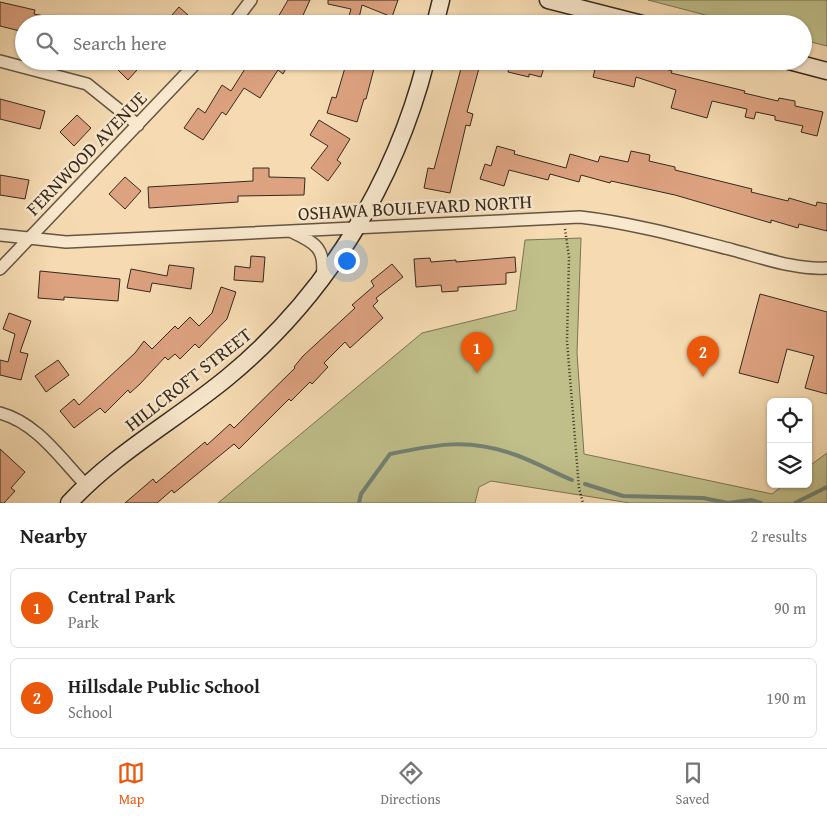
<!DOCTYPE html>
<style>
:root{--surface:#fff;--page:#f6f6f6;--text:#222;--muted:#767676;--line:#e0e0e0;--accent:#ea580c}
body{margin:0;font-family:"Gentium Book Plus",serif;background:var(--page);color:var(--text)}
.controls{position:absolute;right:15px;bottom:15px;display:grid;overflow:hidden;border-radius:8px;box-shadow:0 1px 4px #0004}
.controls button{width:45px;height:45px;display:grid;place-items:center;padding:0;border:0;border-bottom:1px solid var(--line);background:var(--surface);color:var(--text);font:25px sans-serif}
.you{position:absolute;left:346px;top:260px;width:18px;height:18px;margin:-12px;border:4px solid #fff;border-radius:50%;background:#1a73e8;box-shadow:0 0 0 8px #1a73e833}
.badge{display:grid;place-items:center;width:32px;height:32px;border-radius:50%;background:var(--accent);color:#fff;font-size:16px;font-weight:700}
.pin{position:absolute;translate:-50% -41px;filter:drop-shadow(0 1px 2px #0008)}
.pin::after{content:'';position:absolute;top:26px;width:18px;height:15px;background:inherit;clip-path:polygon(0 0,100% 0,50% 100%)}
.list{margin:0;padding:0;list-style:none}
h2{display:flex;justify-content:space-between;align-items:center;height:65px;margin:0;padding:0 20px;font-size:21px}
h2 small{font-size:16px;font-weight:400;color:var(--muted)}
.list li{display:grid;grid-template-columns:32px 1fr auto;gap:15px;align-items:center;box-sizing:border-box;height:80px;margin:0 10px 10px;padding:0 10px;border:1px solid var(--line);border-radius:8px}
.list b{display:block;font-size:19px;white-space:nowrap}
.list p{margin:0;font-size:16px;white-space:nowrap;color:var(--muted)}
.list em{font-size:16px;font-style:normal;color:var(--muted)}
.icon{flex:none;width:28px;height:28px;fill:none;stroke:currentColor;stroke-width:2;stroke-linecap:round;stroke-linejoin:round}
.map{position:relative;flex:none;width:827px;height:503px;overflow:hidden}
.search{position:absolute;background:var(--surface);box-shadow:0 1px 4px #0004;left:15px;right:15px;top:15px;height:55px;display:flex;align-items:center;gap:12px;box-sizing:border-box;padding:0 18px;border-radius:28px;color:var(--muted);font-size:19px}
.sheet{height:245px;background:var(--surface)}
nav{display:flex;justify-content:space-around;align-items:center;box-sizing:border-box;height:70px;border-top:1px solid var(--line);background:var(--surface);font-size:14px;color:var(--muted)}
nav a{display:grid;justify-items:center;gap:2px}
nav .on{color:var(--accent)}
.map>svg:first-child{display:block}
.green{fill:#c0bf8a;stroke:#7a7454}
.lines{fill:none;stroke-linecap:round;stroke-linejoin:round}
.stream{stroke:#738174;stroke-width:4}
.building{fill:#dda280;stroke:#34291e}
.street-casing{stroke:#645643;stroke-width:14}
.secondary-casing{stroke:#34291e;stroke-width:19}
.path{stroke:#34291e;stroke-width:2.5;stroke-dasharray:1 2.5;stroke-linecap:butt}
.street{stroke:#f9e8cd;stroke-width:11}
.secondary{stroke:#f9e8cd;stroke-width:16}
.labels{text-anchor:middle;stroke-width:5;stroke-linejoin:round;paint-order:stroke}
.street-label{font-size:19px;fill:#34291e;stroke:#f9e8cd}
</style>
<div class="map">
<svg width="827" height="503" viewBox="0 0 827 503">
<rect width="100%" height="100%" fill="#f6dbb2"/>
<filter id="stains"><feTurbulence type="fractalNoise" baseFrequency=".004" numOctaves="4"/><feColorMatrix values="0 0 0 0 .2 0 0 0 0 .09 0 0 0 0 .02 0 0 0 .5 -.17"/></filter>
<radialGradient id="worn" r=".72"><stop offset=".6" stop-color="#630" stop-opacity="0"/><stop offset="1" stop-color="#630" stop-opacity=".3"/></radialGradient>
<path class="green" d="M648,0H827V46L803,40V24H740Z
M581,238L577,353L584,454L772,494L785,484H808V467L827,453V503H630L491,481L479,487L475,503H218L422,333L516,310L525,240Z"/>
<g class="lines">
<path class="stream" d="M585,484L623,496L703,498L728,503L751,500L761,503
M359,503L361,494L390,454C438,444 469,438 516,455C535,462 553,472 572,480
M795,503L827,487"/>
</g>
<path class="building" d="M288,0H310L299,24H274Z
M328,0H398L392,17L362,5L359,18L349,16L351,9L328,4Z
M0,2L35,10L34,14L60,19L59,24H24V32L0,26Z
M179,7L198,24H164Z
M109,61H145L128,80Z
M250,61H290L283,74L278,70L260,98L244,88L226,115L222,112L203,140L184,128L198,108L205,113L222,85L231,91Z
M347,61H376L366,99H364L357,122L327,113L332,97L336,98Z
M463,61H481L467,112L473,114L470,126L466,125L450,193L424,188L428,168L434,169Z
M511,61H546L541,77L529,74V77L508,72Z
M597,61H634L649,64L672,71L671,73L745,91L744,93L778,101L779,98L795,101V106L823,112L817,136L801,132L803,126L775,120V116L756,112L754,119L745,117L747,109L712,101L707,118L671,108L676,90L636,77L634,87L593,77Z
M0,99L45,111L40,129L0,119Z
M77,115L91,128L74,146L60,132Z
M319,120L350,139L337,160L341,163L328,181L311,168L328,146L310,135Z
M497,146L515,151L514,154L566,168L570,154L598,162L600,156L628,162L631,151L650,155L649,161L675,167V170L752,189L751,192L788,201L789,198L816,206L817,202L827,204V231L799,224L798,228L771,220V223L675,195L611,181L610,183L581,175L579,182L550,174L548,180L509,170L504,186L480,179L485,164L491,166Z
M253,168H269V177L305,178L304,195L238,196V202L149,208L148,187L253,181Z
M0,175L29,180L25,199L0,195Z
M125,177L141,191L125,209L109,194Z
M251,256L265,257L263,282L234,280L235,266L250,268Z
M515,257L516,272L506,273V284L458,287V291L442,292L441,285L416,287L414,259L430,258L431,262L456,260V262Z
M392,264L403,277L376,298L378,301L373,306L383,318L350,348L345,342L324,363L328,367L312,384L310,382L291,401L289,399L239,449L234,444L174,493L172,490L157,503H125L153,479L156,483L205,442L207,445L230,424L234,428L295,368L294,367L303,356L355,308L352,305L374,286L371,281Z
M169,265L194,268L191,289L152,283L150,292L127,288L131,269L167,276Z
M40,271L120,279L118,301L64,297V300L38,298Z
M221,287L236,292L227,319L199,348L195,344L180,359L175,354L168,360L165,357L140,384L130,393L128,390L105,413L100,408L74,428L60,411L74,399L79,405L135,353L144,341L152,349L175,326L178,329L190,317L199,326L212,313Z
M760,294L827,312V394L805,388L814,356L787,349L778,383L739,373Z
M9,313L31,321L20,352L28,354L21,380L0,375V360L8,362L15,334L3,329Z
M58,360L69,375L46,392L35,376Z
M0,449L25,472L11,488L15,491L4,503H0Z"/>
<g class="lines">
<g class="street-casing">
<path id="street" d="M233,24L251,0
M0,61L87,84L138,125
M292,232C316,243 326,249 322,277
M0,235L66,242L580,217C632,223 682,237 733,250C763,258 796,270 827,268
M0,269L198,61
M0,413C37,423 60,458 86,485"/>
</g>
<g class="secondary-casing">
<path id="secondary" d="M548,0L642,24
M435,24L441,0
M789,61L827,71
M69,503C115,453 176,420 228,377C326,296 395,183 426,61"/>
</g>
<path class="path" d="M565,229L569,257L567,341L579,488L583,503"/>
<use href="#street" class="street"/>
<use href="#secondary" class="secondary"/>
</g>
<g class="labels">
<g class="street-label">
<text transform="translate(86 153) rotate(-46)" y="7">FERNWOOD AVENUE</text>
<text transform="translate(415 207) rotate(-3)" y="7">OSHAWA BOULEVARD NORTH</text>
<text transform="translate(188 379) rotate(-38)" y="7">HILLCROFT STREET</text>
</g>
</g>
<rect width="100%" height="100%" filter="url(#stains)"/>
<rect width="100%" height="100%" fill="url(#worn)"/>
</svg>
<div class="controls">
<button><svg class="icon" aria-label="locate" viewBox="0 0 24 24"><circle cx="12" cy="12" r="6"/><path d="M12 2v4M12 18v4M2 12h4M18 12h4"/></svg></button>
<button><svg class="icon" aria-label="layers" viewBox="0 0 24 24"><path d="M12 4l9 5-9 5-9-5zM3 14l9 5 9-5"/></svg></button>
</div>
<div class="you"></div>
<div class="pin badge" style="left:477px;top:373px">1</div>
<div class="pin badge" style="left:703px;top:377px">2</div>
<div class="search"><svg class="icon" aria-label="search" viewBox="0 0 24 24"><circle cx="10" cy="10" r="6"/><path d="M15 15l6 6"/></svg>Search here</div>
</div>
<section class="sheet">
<h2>Nearby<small>2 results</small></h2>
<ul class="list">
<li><span class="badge">1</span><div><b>Central Park</b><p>Park</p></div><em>90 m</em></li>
<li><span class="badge">2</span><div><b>Hillsdale Public School</b><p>School</p></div><em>190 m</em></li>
</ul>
</section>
<nav>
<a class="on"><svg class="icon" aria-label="map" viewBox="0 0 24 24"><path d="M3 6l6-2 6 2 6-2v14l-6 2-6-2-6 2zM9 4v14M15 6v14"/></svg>Map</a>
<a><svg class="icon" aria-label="directions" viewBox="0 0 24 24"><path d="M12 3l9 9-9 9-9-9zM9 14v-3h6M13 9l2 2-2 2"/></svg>Directions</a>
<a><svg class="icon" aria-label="saved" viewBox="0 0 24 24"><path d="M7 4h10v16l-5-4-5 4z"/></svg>Saved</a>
</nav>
